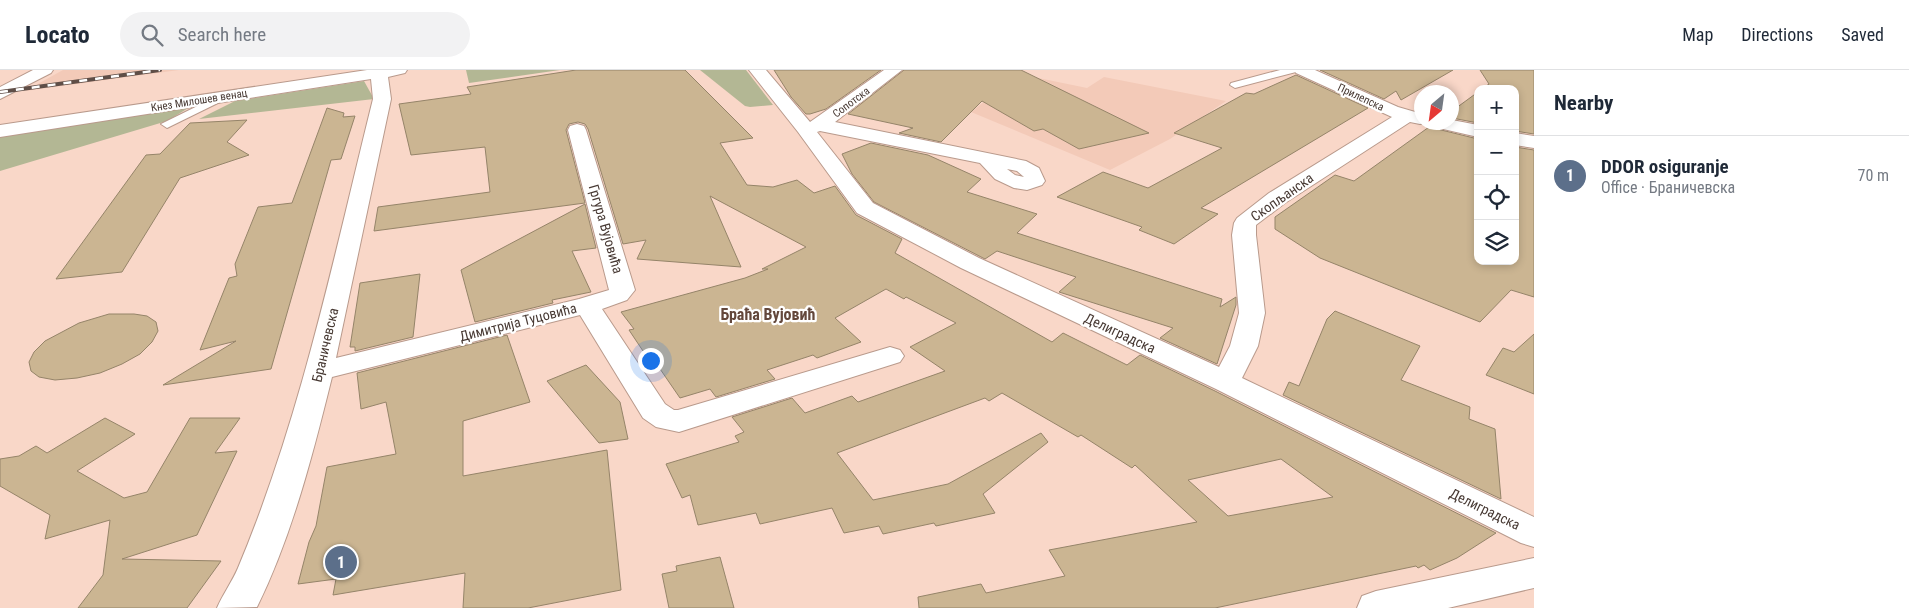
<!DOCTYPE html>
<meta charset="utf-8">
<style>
:root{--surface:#fff;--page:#f2f2f3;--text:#1f2937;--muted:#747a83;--line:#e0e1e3;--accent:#2563eb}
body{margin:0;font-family:"Roboto Condensed",sans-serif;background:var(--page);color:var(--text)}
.controls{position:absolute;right:15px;top:15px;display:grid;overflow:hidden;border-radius:10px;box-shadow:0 2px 8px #0003}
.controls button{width:45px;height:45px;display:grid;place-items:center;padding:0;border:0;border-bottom:1px solid var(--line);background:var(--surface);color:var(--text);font:25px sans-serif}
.compass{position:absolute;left:1414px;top:15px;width:45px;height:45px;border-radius:50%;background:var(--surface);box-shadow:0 2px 8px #0003;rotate:209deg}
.you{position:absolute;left:650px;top:290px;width:18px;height:18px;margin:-12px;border:4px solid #fff;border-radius:50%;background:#1a73e8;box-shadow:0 0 0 8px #1a73e833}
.badge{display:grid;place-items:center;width:32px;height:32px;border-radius:50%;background:var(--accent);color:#fff;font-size:16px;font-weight:700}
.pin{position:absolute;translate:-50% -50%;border:2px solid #fff;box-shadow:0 1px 5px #0006}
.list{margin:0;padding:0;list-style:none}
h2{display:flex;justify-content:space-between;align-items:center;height:65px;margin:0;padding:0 20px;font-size:21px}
h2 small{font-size:16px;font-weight:400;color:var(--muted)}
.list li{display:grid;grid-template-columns:32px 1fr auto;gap:15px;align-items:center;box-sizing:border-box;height:80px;padding:0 20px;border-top:1px solid var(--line)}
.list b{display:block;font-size:19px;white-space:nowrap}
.list p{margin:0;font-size:16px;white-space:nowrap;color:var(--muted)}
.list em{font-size:16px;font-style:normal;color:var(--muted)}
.icon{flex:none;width:28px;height:28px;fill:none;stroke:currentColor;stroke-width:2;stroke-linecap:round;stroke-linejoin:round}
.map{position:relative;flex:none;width:1534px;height:538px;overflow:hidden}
header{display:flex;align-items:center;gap:30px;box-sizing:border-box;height:70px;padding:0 25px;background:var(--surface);border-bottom:1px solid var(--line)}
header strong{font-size:24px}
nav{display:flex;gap:28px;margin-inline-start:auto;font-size:18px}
.search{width:350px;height:45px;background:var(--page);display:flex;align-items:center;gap:12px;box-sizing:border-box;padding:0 18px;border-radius:28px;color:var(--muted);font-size:19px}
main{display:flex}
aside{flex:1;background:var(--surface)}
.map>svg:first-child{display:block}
.built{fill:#f3cab8}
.green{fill:#b3b794}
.building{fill:#cbb592;stroke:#958469;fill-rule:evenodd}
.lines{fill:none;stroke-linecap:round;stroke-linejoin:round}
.service-casing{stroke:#b99a8c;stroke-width:2}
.minor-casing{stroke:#b99a8c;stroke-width:2}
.tertiary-casing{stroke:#b99a8c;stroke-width:2}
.service{fill:#fff;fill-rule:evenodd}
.minor{fill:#fff;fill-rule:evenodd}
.tertiary{fill:#fff;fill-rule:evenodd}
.rail-casing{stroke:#5f4e47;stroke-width:4}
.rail{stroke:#fff;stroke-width:2.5;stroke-dasharray:8;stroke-linecap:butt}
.labels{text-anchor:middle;stroke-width:4.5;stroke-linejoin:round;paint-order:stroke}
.far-street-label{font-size:11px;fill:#473933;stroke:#fff}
.street-label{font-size:14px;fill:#473933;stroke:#fff}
.quarter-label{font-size:16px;font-weight:bold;fill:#63473b;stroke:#fff}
</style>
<header>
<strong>Locato</strong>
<div class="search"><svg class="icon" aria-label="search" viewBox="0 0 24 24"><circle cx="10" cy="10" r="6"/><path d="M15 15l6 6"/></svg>Search here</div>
<nav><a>Map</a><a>Directions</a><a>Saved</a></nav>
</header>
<main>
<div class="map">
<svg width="1534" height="538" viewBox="0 0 1534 538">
<rect width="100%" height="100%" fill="#f9d7c8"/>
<path class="built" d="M63,0H179L25,21Z
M1019,4L1087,18L1104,7L1226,31L1170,69L1110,100L971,42Z"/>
<path class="green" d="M466,0H560L469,13Z
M700,0H746L773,35L750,37L745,36Z
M364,11L374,29L199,49L235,31Z
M190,37L167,51L0,101V67Z"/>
<path class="building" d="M576,0H685L753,68L720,73L747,115L773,117L797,110L814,123L835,116L856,145L902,169L895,183L1052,272L1063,263L1127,295L1140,285L1215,321L1496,463L1457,488L1430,500L1424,495L1418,498L1416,496L1215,538H919L918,527L981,514L986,523L1065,506L1049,480L1197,452L1135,395L1132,398L1081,365L1078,367L1002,323L989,331L985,328L837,383L873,430L948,414L1041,363L1048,372L983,424L995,443L936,456L934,453L883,464L879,456L844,463L832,438L760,454L756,443L698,455L690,425L682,428L666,394L739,372L735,366L744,362L732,347L792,328L805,343L852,326L858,332L945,301L910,277L956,253L906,227L904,229L886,219L835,248L861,272L817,288L813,285L767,300L775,309L716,327L710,319L680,328L647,280L643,281L629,260L634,259L621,242L745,208L768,199H762L806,177L710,126L741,197L637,189L646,170L623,174L588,59L585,54L578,52L569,54L566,60L585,133L374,161L378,137L490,122L485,77L411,85L399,34L471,24L467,17ZM1281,389L1333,427L1228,446L1188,410Z
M774,0H881L826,39L810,44H806L791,27Z
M904,0H1021L1149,63L1079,79L1043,59L1034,61L982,31L941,72L899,63L913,58L848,44Z
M1320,0H1453L1401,30L1396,21L1384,29Z
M1480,0H1534V64L1515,61V19H1482L1489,14Z
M1296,5L1368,38L1201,138L1218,144L1174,174L1139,160L1142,157L1057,127L1103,102L1148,118L1222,78L1174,63L1246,23L1254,24Z
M1478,22V53L1452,48V41Z
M327,38L344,43L343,47L355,46L341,89L331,90L271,299L163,315L236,271L200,280L229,208L237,206L235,194L258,137L292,133Z
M247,50L227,72L249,85L180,108L122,202L56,209L146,85L160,84L190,53Z
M1429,57L1478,69V191H1515V77L1534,80V227L1511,220L1480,252L1320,188L1275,159V147L1335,105L1354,111Z
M871,73L928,85L981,109L967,122L1037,144L1017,163L1222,229L1220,237L1236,227V235L1217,294L1160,268L1173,258L1059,222L1076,207L997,181L985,189L874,132L852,104L842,84Z
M585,134L596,178L572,181L591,222L552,230L553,233L475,252L461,200Z
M420,204L413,267L355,281V277H350L360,213Z
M1335,241L1420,276L1401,310L1470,337L1469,349L1495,359L1501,429L1283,325L1289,312L1299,316L1327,249Z
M109,244H134L147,246L156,252L158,261L152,272L140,284L122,294L100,303L77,308L55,310L39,307L31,301L29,292L34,282L45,271L79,253Z
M1534,264V324L1486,305L1503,278L1514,282Z
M507,265L530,332L463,351V406L607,380L621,520L528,538H463L465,503L333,525L336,509L298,514L309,472L316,456L327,397L396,384L386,332L361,339L357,303Z
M586,295L620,332L628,369L599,373L547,311Z
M105,348L135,364L77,401L124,428L147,422L190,348H240L215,383L237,381L197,465L122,489L221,491L187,538H78L103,505L110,450L45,469L50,445L0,416V389L19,386L36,376L47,383Z
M720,487L734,538H669L662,504L677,501L676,496Z"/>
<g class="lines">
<g class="service-casing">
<path id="service" d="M1280,0H1297L1296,2L1235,18L1230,15L1231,13Z
M224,23L229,26L228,28L171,56L167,58L161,54Z"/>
</g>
<g class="minor-casing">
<path id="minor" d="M367,0H407L405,3L388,7L391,29L336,288L579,229L609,220L568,60L570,56L577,54L584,56L586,60L635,220L627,230L602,239L665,334L674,340H678L890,277L900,280L904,286L900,292L679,362L656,357L643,348L580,245L332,307C313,384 292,466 257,537L217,538C223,524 232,512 238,498C301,348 334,186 373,29L371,9L0,67V55Z
M749,0H766L810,52L884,0H902L835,52L1026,91L1039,98L1045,111L1042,115L1027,120L1014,118L995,109L980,93L820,61L817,62L873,133L979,188L1219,297L1230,276L1239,243L1232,165L1234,153L1237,148L1269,123L1392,47L1296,3L1294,0H1315L1398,37L1422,44V52L1426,53L1420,54L1410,52L1285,133L1256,155V165L1265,243L1258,276L1242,308L1534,447V477L1521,473L1216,319L961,198L857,143L798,62ZM1007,99L1017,101L1024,107L1015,105Z
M1452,50L1478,55V67L1430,56L1427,52H1452Z
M1515,63L1534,66V78L1515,75Z
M1534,488V518L1448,538H1357L1362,526L1376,521Z"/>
</g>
<g class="tertiary-casing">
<path id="tertiary" d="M33,0H53L51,3L0,29V17Z"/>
</g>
<use href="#service" class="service"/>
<use href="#minor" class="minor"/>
<use href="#tertiary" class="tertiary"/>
<g class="rail-casing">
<path id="rail" d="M0,22L160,0"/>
</g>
<use href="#rail" class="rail"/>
</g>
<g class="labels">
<g class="far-street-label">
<text transform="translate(1361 27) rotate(25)" y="4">Прилепска</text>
<text transform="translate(199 30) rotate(-9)" y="4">Кнез Милошев венац</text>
<text transform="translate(851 32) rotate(-37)" y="4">Сопотска</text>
</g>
<g class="street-label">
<text transform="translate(1282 127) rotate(-35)" y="5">Скопљанска</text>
<text transform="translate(606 159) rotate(74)" y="5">Гргура Вујовића</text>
<text transform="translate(518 252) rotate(-14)" y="5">Димитрија Туцовића</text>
<text transform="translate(1120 263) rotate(25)" y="5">Делиградска</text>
<text transform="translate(325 275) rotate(-77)" y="5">Браничевска</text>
<text transform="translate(1485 439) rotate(26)" y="5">Делиградска</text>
</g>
<g class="quarter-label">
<text x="768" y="250">Браћа Вујовић</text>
</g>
</g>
</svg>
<div class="controls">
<button>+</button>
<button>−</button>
<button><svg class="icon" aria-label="locate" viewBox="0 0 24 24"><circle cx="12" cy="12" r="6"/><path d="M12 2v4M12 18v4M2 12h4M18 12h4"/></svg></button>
<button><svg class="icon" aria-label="layers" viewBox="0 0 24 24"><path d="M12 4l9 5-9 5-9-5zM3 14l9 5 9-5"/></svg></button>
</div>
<svg class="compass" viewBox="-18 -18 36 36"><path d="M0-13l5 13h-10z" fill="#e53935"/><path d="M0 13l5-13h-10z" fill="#747a83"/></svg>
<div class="you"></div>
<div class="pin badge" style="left:341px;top:492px;background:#5c6f8a">1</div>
</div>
<aside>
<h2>Nearby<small></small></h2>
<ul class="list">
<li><span class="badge" style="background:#5c6f8a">1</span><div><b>DDOR osiguranje</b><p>Office · Браничевска</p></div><em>70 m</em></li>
</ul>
</aside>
</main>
